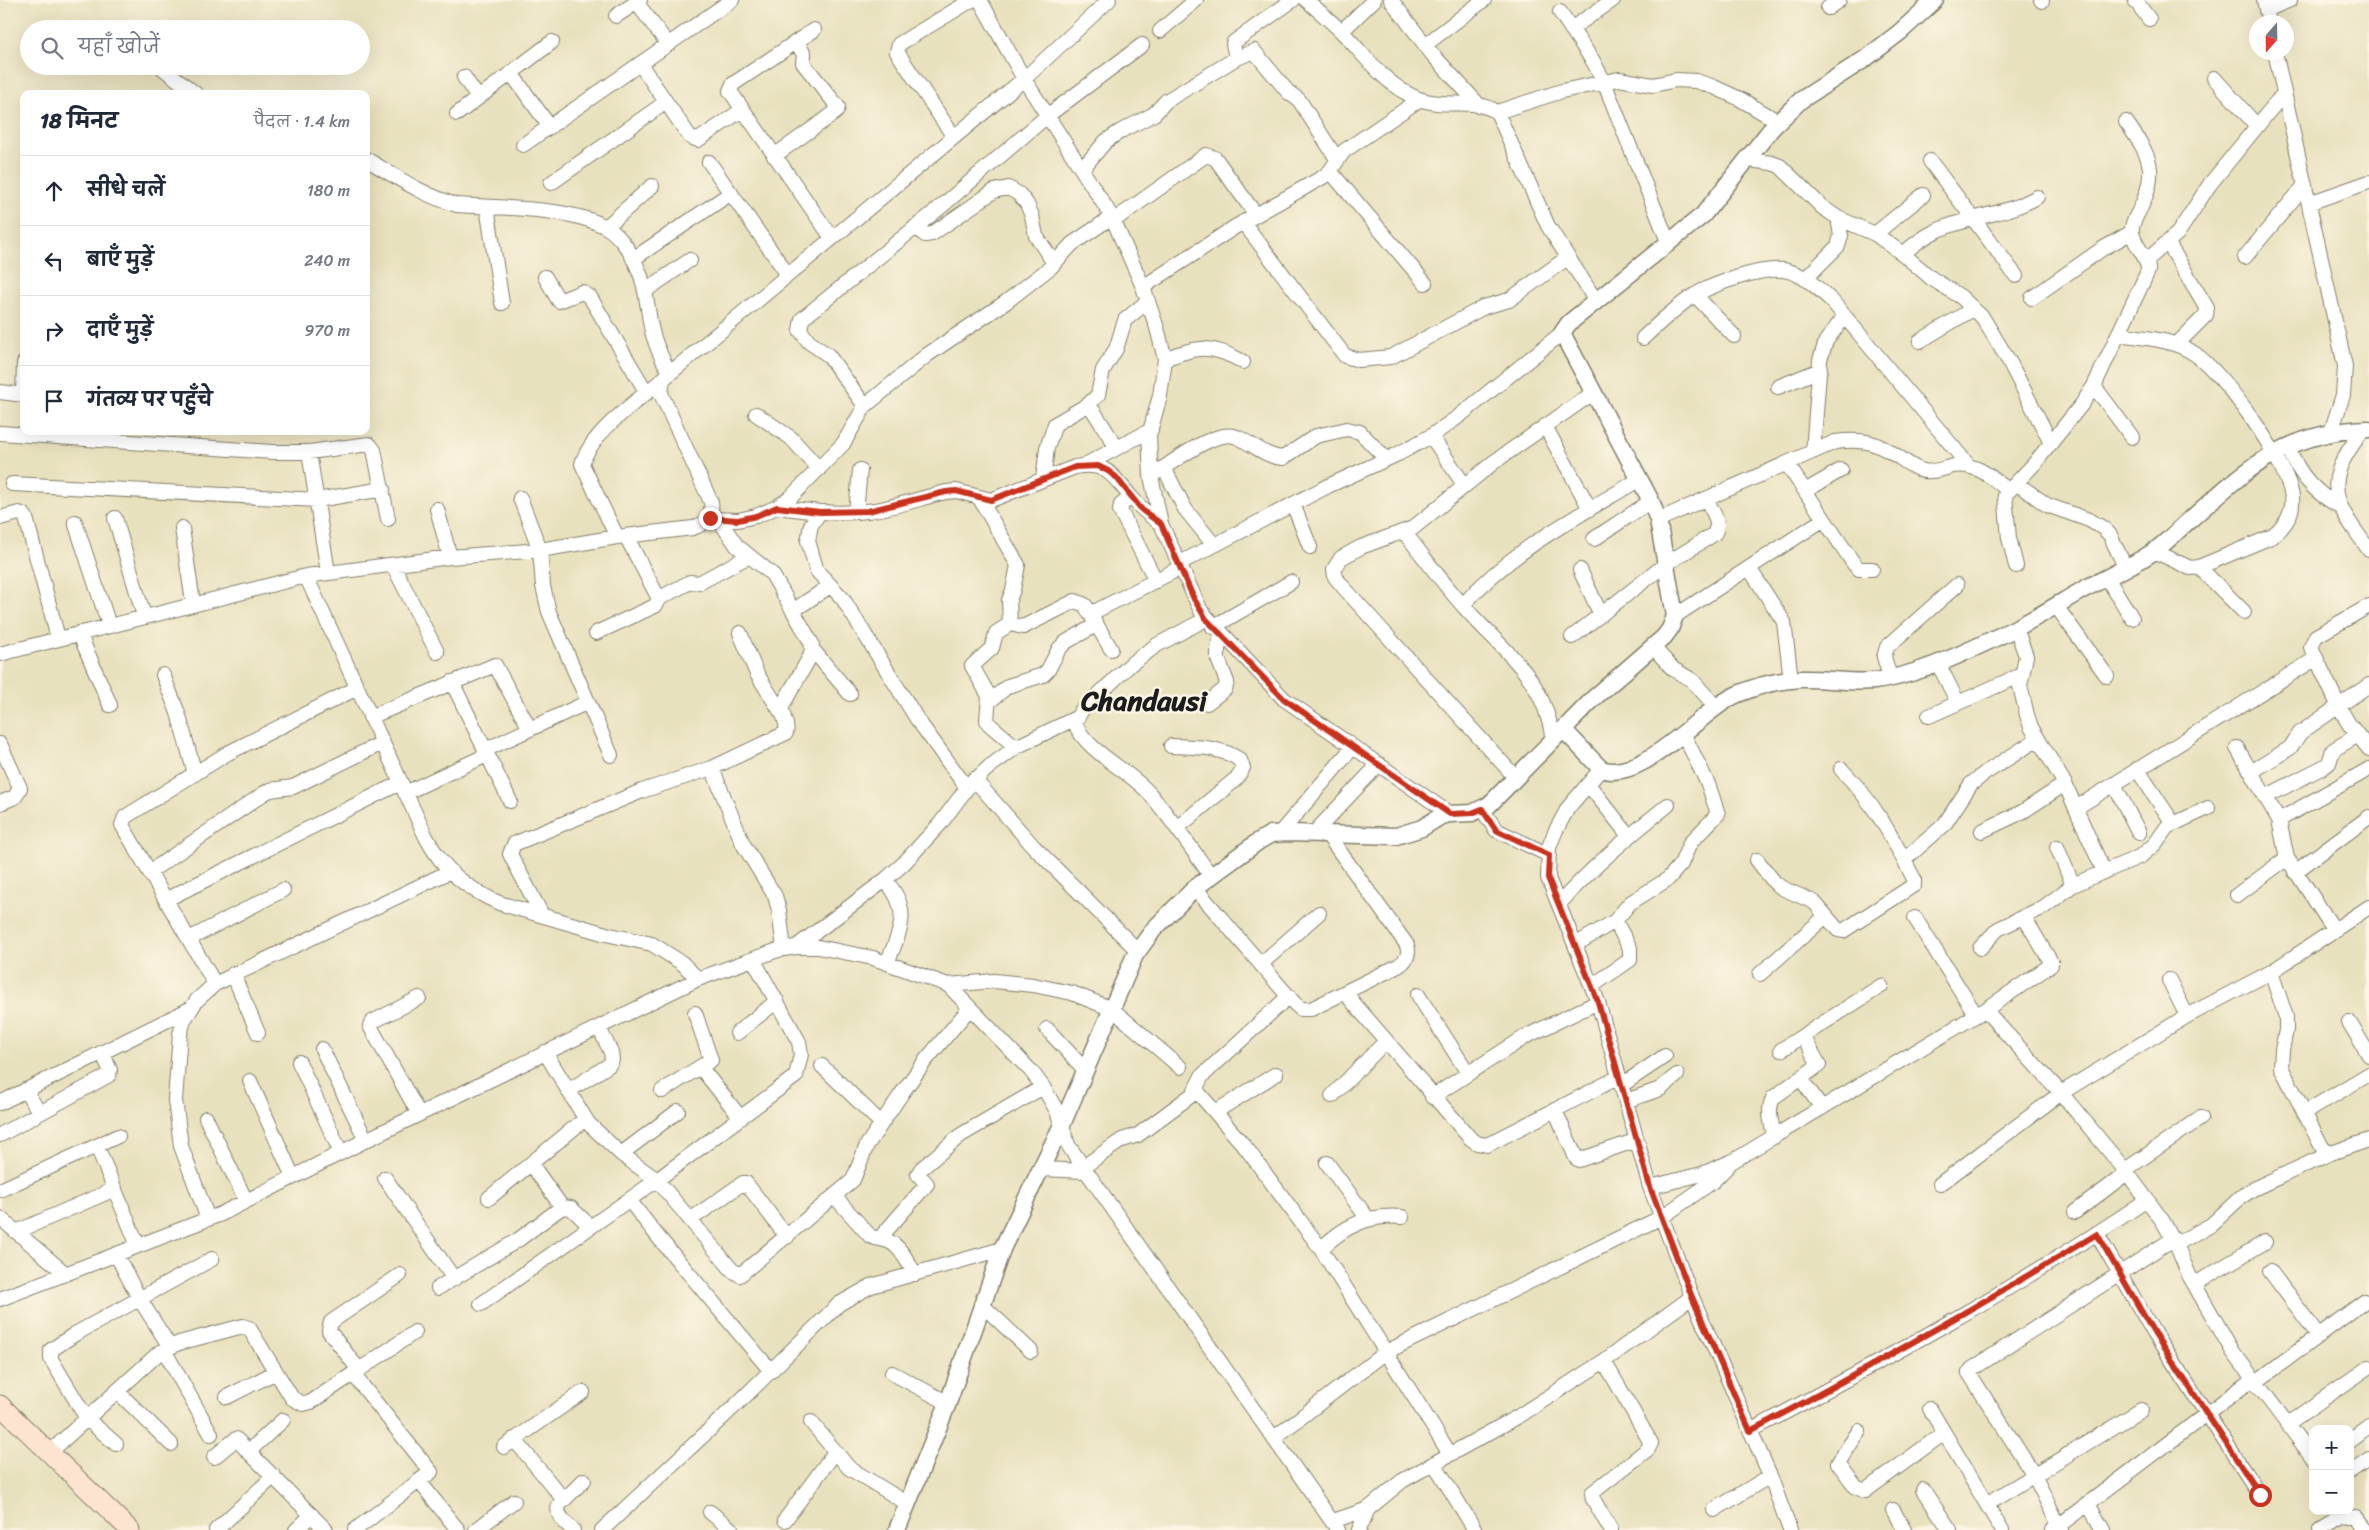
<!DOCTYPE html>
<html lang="hi">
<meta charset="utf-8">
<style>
:root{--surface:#fff;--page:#f2f2f3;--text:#1f2937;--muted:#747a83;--line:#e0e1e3}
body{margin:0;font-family:Sriracha,"Playpen Sans Deva",sans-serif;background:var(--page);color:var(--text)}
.controls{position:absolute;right:15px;bottom:15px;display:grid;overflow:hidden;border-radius:10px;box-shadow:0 5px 20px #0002}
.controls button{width:45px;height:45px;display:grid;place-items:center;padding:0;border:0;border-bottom:1px solid var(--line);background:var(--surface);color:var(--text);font:25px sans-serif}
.compass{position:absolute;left:2249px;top:15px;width:45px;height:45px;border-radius:50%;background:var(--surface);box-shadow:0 5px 20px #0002;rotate:200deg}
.stop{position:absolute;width:15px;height:15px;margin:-11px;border:4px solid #c8321e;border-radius:50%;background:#fff}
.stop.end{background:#c8321e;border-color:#fff;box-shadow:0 1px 5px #0008}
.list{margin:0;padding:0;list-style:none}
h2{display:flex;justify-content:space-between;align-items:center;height:65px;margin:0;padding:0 20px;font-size:21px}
h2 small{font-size:16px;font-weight:400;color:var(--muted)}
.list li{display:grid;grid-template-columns:32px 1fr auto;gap:15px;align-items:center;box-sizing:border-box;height:70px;padding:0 20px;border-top:1px solid var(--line)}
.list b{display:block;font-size:19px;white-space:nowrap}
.list em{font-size:16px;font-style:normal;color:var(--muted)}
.icon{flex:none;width:28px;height:28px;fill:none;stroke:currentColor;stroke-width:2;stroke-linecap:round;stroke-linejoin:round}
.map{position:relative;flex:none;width:2369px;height:1530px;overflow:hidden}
.search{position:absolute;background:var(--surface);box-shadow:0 5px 20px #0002;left:20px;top:20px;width:350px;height:55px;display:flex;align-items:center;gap:12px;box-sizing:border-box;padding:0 18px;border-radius:28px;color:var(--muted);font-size:19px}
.panel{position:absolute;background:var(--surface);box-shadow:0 5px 20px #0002;left:20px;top:90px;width:350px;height:345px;border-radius:10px}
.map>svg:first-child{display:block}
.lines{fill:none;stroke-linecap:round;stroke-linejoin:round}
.minor-casing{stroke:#827e6c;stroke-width:16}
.tertiary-casing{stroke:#827e6c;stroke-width:19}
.secondary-casing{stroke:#827e6c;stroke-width:21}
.minor{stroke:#fff;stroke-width:14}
.tertiary{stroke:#fff;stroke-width:16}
.secondary{stroke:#fde4d0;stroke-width:19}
.route{stroke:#c8321e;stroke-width:6}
.labels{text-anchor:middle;stroke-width:5;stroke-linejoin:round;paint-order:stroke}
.town-label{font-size:28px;font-weight:bold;fill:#1c1c1c;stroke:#fcf5e5}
</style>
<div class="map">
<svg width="2369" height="1530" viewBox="0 0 2369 1530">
<rect width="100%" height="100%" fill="#fcf5e5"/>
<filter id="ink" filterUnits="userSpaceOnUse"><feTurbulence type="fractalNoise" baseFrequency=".02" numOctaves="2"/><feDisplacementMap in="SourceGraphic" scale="10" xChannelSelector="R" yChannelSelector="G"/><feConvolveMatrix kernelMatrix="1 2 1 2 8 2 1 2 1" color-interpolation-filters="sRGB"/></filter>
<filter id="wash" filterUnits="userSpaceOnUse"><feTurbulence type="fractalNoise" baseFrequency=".0096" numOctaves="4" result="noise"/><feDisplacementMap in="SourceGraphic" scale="20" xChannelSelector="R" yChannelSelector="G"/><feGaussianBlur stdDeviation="1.12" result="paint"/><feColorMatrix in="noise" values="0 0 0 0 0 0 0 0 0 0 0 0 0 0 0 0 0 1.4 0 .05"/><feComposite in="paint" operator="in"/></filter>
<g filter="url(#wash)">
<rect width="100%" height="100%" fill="#e8e1bd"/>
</g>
<g filter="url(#ink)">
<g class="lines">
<g class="minor-casing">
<path id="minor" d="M980,0L1024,79L1112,217L1143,287L1157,328L1165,359L1160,396L1149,435L1151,476L1161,524L1201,611L1284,699L1450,814
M1306,0C1319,11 1332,22 1344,34C1366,57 1388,88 1419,99C1445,109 1474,97 1497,112L1548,226L1596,301
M1391,0L1432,54L1478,104
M2041,0L2042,1
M2135,0L2149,19
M2264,0L2269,22
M636,2L668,44
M1828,8L1839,0
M2266,10L2290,0
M1560,12L1593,61L1604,82L1669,244
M616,16L640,0
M1571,29L1613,0
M814,30L733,84L730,91L832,238
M1160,31L1196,0
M1342,31L1374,0
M1425,45L1484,0
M2275,52L2345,366L2343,395L2331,432
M1235,59L1254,51L1288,92L1299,100L1337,159
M640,64L690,137L698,140L742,110
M160,66L196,94
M511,73L550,127
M464,77L478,98
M2214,78L2257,126
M1497,112L1562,91L1619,79L1653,85L1676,80L1696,81L1714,87L1740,99L1779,122
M457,114L552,42
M954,137L897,52L899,44L972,0
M523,145L732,0
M774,156L836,112L838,107L803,63L804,54L796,42
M366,159C395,176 424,196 457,205C498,208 567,207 604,226C620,234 633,255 639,271C648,291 647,314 653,335C657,348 663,361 670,373
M1748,160L1772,163L1780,166L1822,207L1838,218L1875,234L1903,254L1931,278L1961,297L1983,318L2010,363L2051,443
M1930,161L2016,276
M709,162L788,275
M1082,169L1106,141L1121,131L1154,114L1166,101L1235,59L1236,57L1233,44L1234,42L1293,0
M1330,171L1425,283
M551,183L666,102
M2309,203L2369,182
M487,207L502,303
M1113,221L1206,155L1215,158L1256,215
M1243,222L1345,356L1359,360L1391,357L1484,307L1509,300L1567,258
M606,227L652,186
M915,227L925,235L932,234L994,191L1008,188L1019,194L1027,204L1032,216L1036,236L1054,263
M1875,234L1923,195
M2168,243L2207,308L2206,315L2177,344
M1903,254C1914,244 1925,236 1938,230C1971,216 2006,215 2037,197
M2245,257L2305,185
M633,259L731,193
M2147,260L2178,233L2210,184L2284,93
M545,277L559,301L582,292L590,297L647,393
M1805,279L1838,246L1841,236L1838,218
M1143,287L1235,227L1323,177L1330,171L1344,151L1419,100
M645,291L690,260
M1695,295L1734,336
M2032,298L2102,249L2132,232
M2118,334C2143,338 2174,339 2195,354C2225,375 2287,461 2292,497C2294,514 2285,526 2273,536L2199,567L2190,568L2154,551
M1643,338C1659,323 1675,308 1693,296C1713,284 1766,265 1788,271C1805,275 1820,290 1832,301L1968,465
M1920,341L1973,309
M1165,359C1197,346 1212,344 1243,362
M2094,386L2132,437
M1778,387L1820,370
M0,392L24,395
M23,395L24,363
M1089,404L1117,448
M865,406L828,355L809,342L800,330L802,319L943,205L1047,116L1142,45
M756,414L791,438L819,469
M1545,426L1590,509
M2363,429C2355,442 2343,456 2339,470C2328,501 2353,526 2369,550
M0,433L272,452H309L369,444L374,450L388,519
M1431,436L1465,486
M2288,446C2298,474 2314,492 2339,506
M309,452L328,573
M1813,452L1820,360L1826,341L1844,317
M1787,464L1854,564L1859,569H1872
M1085,465L1151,430
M1164,468L1185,509L1214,545
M1151,476C1170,465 1216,427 1237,437C1253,444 1266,457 1283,458L1316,436L1347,429L1360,432L1386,459
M1043,480L1047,448L1055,424L1089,404L1098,395L1103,370L1116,349L1125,320L1148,301
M2016,483L2047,505L2089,520L2103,528L2110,535L2126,569
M12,484L317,500L383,489
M1805,491L1841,470
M1131,497L1121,505L1120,510L1156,581
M520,498L540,550L543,586L549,612L611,755
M980,499L1018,565L1013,590L1009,600L1010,624L996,633L992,648L972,666L989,696L987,720L989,724L1016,747
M1293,504L1310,547
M777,507C807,511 837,515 867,511C894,508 920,498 946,492L956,491L991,500L1075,467C1108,461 1113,477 1132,498C1141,509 1150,516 1161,524
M437,509L450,557
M820,512L811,525L808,541L817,571L843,599L917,719L967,788
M856,512L860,470
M0,518L19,513L24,515L26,518L58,638
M115,518L144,616
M713,519L738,520L756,516L777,507L789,499L843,444L865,406L927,355L1006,302L1051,267L1072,244L1112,217
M1658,520L1835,442C1864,438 1876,442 1900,458C1907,463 1915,469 1924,471C1934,473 1944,468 1954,466C1976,462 1992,478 2008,490
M75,522L109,625
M182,528L193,603
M1404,532C1425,558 1444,585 1466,609C1506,654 1544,676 1553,740
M626,536L659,599
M617,537L582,464C591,432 639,400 663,379
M1594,539L1651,501
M1178,564L1328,486L1398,454L1431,436L1458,417L1562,333
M393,565L437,652
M2016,566L2009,538L2005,495L2035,463L2082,404L2094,386L2148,271C2149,256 2134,247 2132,232C2131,224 2136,217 2139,211C2159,171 2151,157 2126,122
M2199,567L2244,612
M1749,568L1784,622L1791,680
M1580,570L1601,615
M306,576L426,837C443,870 466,888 499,903L606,934L652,944L682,963L698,979
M2107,578L2132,618
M1463,605C1511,550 1577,517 1640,479
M2056,606L2107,676
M2369,606L2316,636L2311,647L2339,707L2349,724L2369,749
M794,610L830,586
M1675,616L1824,519
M1092,617L1111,649
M1206,619L1157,645L1132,663L1081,711L1075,723C1086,752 1128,769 1149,793C1172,819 1191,848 1211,876
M1010,624L1023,627L1075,601L1085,605L1090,614L1180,568
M1213,627L1291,582
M2016,628L2026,656L2020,686L2027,715L2031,727L2065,784L2104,872
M79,633L110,705
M596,633L655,606L660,598L690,582L699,583L749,556
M740,633L757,674L781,712
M1572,637L1666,564L1714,534C1722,522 1712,511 1706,499
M1653,647L1673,669L1692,680L1716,707
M813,650L850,694
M0,654L306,576L450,557L540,550L617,537L693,528C707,523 713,517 711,502L661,394L663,379L1024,79L1109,0
M1938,663L1958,703
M163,675L178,713L195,774
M1890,677L1884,657L1887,647L1957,585
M452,682L510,801
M989,702L1008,686L1043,675L1048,670L1059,649L1066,642L1096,625
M1207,703L1225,689L1227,682L1218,659V650L1221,634
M1929,716L2021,675
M370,717L495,665L530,729
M0,744L20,788L15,797L0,803
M1171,746C1194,747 1221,746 1240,760L1243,768L1237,778L1177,828
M2237,748L2279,820L2287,858L2335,931
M485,750L588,702
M712,768L743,844L775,896L779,910L784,949
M1601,769L1568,808L1556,830L1549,847L1548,878L1598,1002L1650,1187L1692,1297L1769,1473L1790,1530
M2137,769L2173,823
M2251,772L2290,748L2300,733L2369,685
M1516,778L1345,589L1335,577L1334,569L1341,558L1361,547L1413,528L1494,462L1593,393
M974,779L1034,847L1138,951
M1588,784L1629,836
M2114,784L2139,833
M405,793L487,755
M2265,797L2325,766L2329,763L2333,750L2358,735
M2076,808L2315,659
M1482,809L1496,830L1549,855
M2279,820L2369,769
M1982,831L2022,812L2065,784
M1280,833L1353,747
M1314,833L1379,764
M2057,847L2073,885
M1757,860L1775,883L1782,888L1814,902L1838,930L1843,931L1914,885V879C1891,835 1876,805 1841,769
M1904,860L1944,825L1971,784L1985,773L2038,739
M151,871L263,794L270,790L293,787L382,743
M2295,872L2369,817
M885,880C912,910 901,929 887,963
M1195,888L1295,1004L1301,1009H1311L1398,966C1406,961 1410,955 1407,945L1327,834
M2237,895L2287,858
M167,899L400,783
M1559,904C1592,867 1629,836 1668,805
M542,915L510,854L514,844L642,791L712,768L786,733C789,723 781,716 782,706L811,655L812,644L772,574L737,546L719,520
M1915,918L1976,1015
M189,939L283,890
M1575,945L1615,921L1630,903L1668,879L1681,864L1690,843L1718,814L1708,784L1683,733
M796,947L885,880L903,864L940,824L967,788L989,767L1018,746L1076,718
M1980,948L1998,929L2044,907L2073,885L2141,856L2155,844L2167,827L2208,808
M1261,964L1319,913
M2271,972L2286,1017V1030L2282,1050L2281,1067L2323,1149L2331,1153L2369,1140
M233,974L258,1033
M1760,974L1826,916
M2169,980L2187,1016
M215,984L122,825L125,817L228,753L357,688
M948,985L994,981L1033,985L1072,993L1112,1009L1180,1067
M1592,986L1630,960V948L1615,921
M1345,993L1470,1138L1477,1143L1487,1145L1619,1077
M1418,995L1468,1073
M1985,1010L2051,965V962L2024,917
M2349,1022L2369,1055
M1047,1029L1085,1070
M737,1033L777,1001
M322,1049L366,1140
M1781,1050L1881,986
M545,1052L588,1123L621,1154L657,1180L732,1270L740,1275L853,1180L867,1145L902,1093L925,1061L970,1008
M299,1062L341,1153
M822,1066L881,1123
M701,1068L741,1118
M1801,1079L1822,1108
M250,1081L293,1177
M1622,1085L1665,1056
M25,1090L40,1113
M1196,1090L1246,1148L1321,1249L1450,1454
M568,1091L609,1065L612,1060L611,1052L599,1028
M662,1091L711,1060L695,1013
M1332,1096L1385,1042
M1432,1097L1525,1037L1598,1002
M1626,1101L1660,1089L1677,1075
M0,1103L190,1009
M1555,1110L1576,1158L1579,1160L1637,1140
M1215,1112L1276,1074
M2304,1113L2369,1074
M419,1114L370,1026L372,1022L419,998
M206,1118L246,1201
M0,1135L109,1075L110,1070L102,1052
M1774,1137C1772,1123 1766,1109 1774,1097L1819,1065L1803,1036
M97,1146L138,1246
M621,1154L678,1111
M1327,1163L1368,1219
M531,1164L562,1207
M1083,1167L1122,1140L1138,1135L1193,1094L1202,1076L1289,996
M1041,1169L1085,1171
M2125,1170L2201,1118
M385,1178L454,1279
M1940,1184L2061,1093L2187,1016L2271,972L2369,907
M1650,1187L1702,1174L1733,1161L1985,1010L2061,1093L2125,1170L2162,1220L2176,1244L2189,1275L2233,1352L2313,1458
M0,1190L118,1136
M835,1197L870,1236C877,1240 883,1238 890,1242C901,1247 908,1263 915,1274
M489,1198L585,1119
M629,1200L659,1238L771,1371
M2075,1212L2127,1173
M0,1218L65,1273
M208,1219L181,1146L175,1100L180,1034L184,1020L197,1000L215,984L451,871
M690,1220L743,1183H746L787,1237
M16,1232L115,1189
M2097,1234L2154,1333L2260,1495
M879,1239L927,1184L918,1174L921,1169L961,1135L1043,1087
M2176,1244L2211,1225L2241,1197L2253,1189L2331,1153
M1321,1249C1344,1226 1369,1214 1402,1217
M116,1254L139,1298L170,1347
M2270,1271L2319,1336
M2195,1284L2265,1242
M438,1288L518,1240L562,1207L571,1208L591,1227
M0,1299L221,1214L366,1140L698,979L778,950L796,947H818L873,958L948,985L1031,1071L1043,1087L1057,1111L1068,1145L1338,1530
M481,1304L657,1180L796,1076L801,1054L799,1042L753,959
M981,1304L1031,1351
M164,1350L211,1434
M1604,1361L1651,1443L1648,1449L1592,1493L1593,1499L1611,1530
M359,1370L329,1331L331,1322L400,1275
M892,1373L948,1403
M353,1374L415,1332
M2256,1382L2365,1301
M117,1391L171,1444
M227,1397L276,1372
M1930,1409L2002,1530
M811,1422L849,1468L908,1504
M2287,1424L2369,1367
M1750,1431C1886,1359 2020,1286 2147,1200
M1859,1431L1838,1463L1856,1487L1865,1491L1944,1433
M1274,1438L1386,1352L1662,1217L1712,1182L1728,1166
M514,1439L564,1500
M2350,1440L2369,1426
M116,1444L87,1419L51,1359V1350L75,1334L212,1259
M504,1447L583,1392
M249,1451L283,1420
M49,1453L160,1352L179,1343L243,1326L249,1328L292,1398L303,1404L311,1402L353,1374L431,1472L419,1481L458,1530
M214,1457L236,1439L326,1530
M1434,1463L1475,1530
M2350,1472L2369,1459
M1923,1490L1950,1530
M1987,1504L2141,1410
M2088,1504L2103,1530
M1714,1510L1770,1476
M1893,1510L1904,1530
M710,1512L732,1530
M785,1520L835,1452
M1333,1521L1368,1509L1402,1481L1519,1416L1604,1361L1692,1297
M216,1530L274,1476
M296,1530L312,1515
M355,1530L419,1481
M476,1530L514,1501
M573,1530C566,1523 555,1515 559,1505L584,1480
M602,1530L737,1404L839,1304L871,1286L1002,1249
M1359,1530L1368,1509
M2053,1530L2253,1379
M2061,1530L2034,1475L1969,1373L1972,1369L2173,1239
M2321,1530L2343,1517L2356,1515L2368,1530"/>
</g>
<g class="tertiary-casing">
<path id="tertiary" d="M1563,729L1601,769C1643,784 1700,710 1738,694C1757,686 1780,680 1801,679C1825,678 1850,683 1874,681C1919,676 1975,648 2016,628C2041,616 2064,600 2088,587C2110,576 2132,566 2153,552C2167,542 2179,529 2192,518C2249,467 2288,431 2369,429
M897,1530L948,1403L1002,1249L1061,1127L1135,955L1154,929L1195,888L1259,841L1271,834L1289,833L1396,836L1422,828L1441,816L1450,814L1472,813L1489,805L1594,698L1664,637L1670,629L1675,616L1658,520L1651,501L1562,333L1569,323L1703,215L1772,128L1801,100L1865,59L1900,32L1935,0"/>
</g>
<g class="secondary-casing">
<path id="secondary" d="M0,1405L130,1530"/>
</g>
<use href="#minor" class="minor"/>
<use href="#tertiary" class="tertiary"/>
<use href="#secondary" class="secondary"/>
</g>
</g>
<g class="lines" filter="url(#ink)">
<path class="route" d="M710,518L738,520L756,516L777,507L820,512L868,511L946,492L956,491L991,500L1075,467L1098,466L1108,471L1116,477L1142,510L1161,524L1194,599L1206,619L1284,699L1450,814L1472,813L1482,809L1496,830L1549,855L1548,878L1598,1002L1650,1187L1692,1297L1750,1431C1868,1369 1983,1303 2097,1234L2154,1333L2260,1495"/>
</g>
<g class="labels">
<g class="town-label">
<text x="1144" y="710">Chandausi</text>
</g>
</g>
</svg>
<div class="controls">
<button>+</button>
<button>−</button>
</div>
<svg class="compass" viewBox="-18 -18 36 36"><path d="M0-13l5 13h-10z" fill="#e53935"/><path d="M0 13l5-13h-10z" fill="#747a83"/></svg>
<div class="stop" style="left:2260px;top:1495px"></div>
<div class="stop end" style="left:710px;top:518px"></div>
<div class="search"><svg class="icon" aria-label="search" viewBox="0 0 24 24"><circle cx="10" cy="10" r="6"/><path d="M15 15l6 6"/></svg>यहाँ खोजें</div>
<section class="panel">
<h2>18 मिनट<small>पैदल · 1.4 km</small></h2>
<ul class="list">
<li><svg class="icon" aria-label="ahead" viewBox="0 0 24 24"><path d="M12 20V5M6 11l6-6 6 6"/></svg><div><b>सीधे चलें</b></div><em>180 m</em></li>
<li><svg class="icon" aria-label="left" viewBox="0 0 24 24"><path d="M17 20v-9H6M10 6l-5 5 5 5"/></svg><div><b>बाएँ मुड़ें</b></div><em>240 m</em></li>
<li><svg class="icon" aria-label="right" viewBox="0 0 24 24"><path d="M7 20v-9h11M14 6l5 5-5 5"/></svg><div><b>दाएँ मुड़ें</b></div><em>970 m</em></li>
<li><svg class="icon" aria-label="arrive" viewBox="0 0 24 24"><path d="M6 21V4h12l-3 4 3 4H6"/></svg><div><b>गंतव्य पर पहुँचे</b></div></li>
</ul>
</section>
</div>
